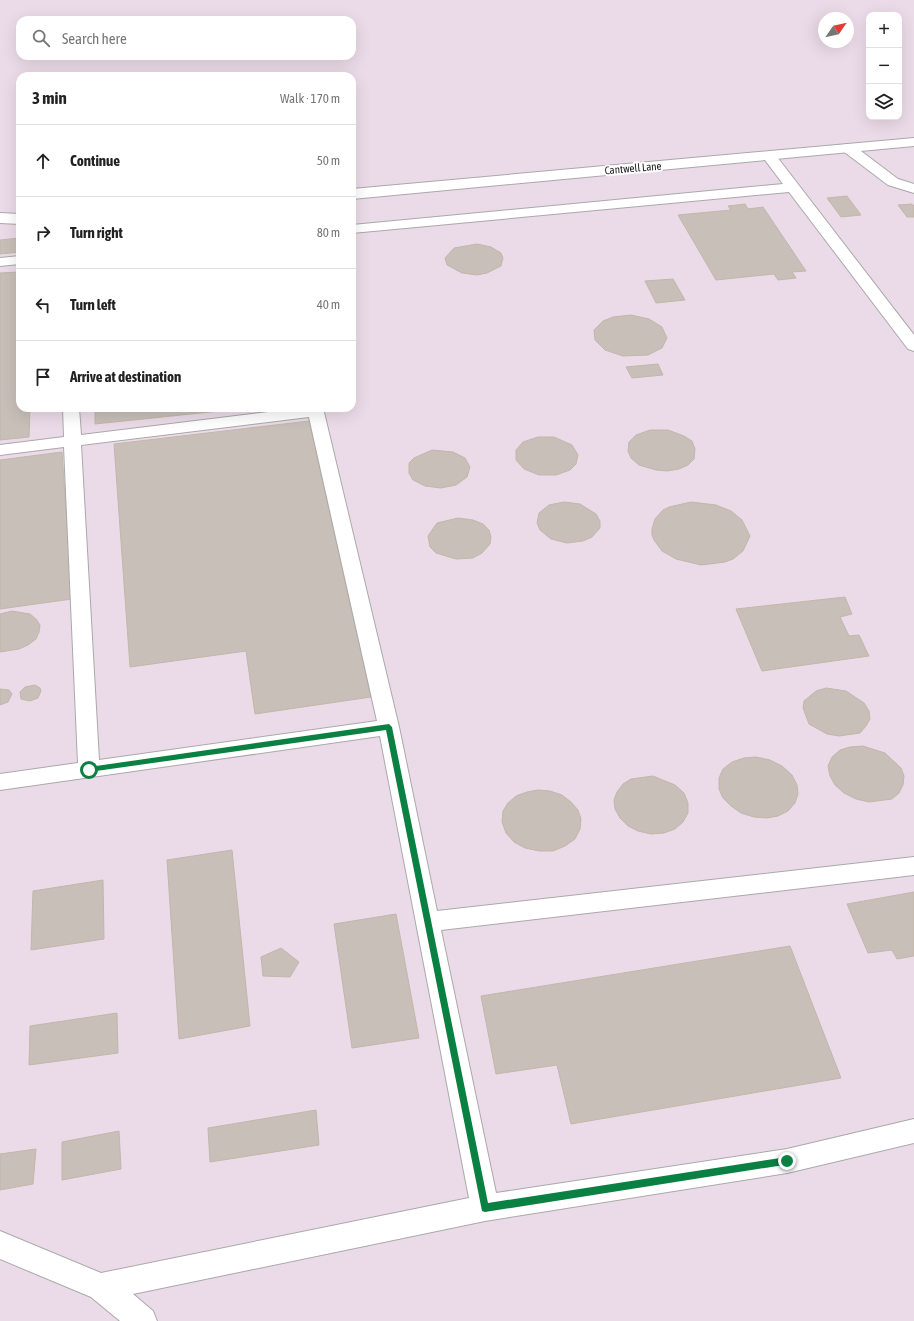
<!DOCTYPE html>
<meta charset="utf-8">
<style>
:root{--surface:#fff;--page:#f6f6f6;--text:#222;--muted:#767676;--line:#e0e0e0}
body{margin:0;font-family:"Asap Condensed",sans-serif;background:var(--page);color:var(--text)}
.controls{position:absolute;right:12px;top:12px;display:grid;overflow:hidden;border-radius:8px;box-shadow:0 4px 16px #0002}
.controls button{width:36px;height:36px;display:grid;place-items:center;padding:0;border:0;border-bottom:1px solid var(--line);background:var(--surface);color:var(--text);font:20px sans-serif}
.compass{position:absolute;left:818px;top:12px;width:36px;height:36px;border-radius:50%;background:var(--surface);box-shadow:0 4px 16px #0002;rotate:56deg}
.stop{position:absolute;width:12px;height:12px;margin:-9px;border:3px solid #0b8043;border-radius:50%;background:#fff}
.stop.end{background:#0b8043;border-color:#fff;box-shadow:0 1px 4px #0008}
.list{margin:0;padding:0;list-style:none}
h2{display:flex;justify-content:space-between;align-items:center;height:52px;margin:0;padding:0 16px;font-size:17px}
h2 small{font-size:13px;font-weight:400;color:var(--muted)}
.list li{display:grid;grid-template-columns:26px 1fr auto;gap:12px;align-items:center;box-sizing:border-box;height:72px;padding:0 16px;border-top:1px solid var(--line)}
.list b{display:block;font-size:15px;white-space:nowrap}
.list em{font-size:13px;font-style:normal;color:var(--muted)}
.icon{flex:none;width:22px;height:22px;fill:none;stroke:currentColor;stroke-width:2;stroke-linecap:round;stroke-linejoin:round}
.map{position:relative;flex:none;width:914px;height:1321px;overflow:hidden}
.search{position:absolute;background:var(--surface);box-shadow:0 4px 16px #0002;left:16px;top:16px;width:340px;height:44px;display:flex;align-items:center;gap:10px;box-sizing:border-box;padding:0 14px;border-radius:12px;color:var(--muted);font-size:15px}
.panel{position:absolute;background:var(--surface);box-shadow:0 4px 16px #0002;left:16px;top:72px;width:340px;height:340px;border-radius:12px}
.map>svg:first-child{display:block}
.industrial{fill:#ebdbe8;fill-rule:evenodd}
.building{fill:#c7bfb8;stroke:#c4b6ab}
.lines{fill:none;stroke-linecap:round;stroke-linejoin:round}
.lane-casing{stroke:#a9a9a9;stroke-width:2}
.street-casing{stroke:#a9a9a9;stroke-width:2}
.lane{fill:#fff;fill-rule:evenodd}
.street{fill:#fff;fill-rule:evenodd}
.route{fill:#0b8043}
.labels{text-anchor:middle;stroke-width:4;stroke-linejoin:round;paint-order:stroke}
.far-street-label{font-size:11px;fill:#222;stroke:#fff}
</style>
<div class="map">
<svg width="914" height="1321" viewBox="0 0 914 1321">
<rect width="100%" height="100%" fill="#f2efe9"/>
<path class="industrial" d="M0,0H914V1321H0ZM869,15H899V117H869ZM824,18H848V42H824ZM20,20H352V56H20ZM20,76H352V408H20Z"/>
<path class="building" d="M847,196L861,215L841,217L827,198Z
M745,204L748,209L763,207L806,271L792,272L796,278L778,280L774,274L716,280L678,215L731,210L728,206Z
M912,204L914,206V217H907L898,205Z
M20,238V252L0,254V240Z
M477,244L491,247L501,253L503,258L501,266L487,273L477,275L462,273L447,265L445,258L454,248Z
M20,272V408H30L29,437L0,440V273Z
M673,279L685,300L656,303L645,281Z
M631,315L649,319L662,327L667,338L662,348L648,355L623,356L605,350L595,340L594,330L603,321L613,317Z
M658,364L663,375L632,378L626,367Z
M95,408H248L95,424Z
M309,421L371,697L255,714L246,651L130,667L114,444Z
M650,430H668L684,436L692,441L695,449L694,459L688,465L679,469L667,471L656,470L639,465L631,458L628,451L629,442L636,435Z
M538,437H554L572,445L578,455L576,464L570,470L556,475H539L524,469L516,460V450L523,442Z
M432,450L453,452L465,458L470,467L467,477L456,485L441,488L425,486L413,480L409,473V463L414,458Z
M62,452L72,599L0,609V460Z
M564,502L580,504L596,514L600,521V528L592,537L583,541L567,543L551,539L540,530L537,523L539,513L549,505Z
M691,502L716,505L731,511L742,520L750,536L743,551L733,559L725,562L701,565L676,559L662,551L654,540L652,535V529L655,519L663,510L669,507Z
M458,518L473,520L483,524L489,530L491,537L490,544L482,553L473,558L456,559L436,553L430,547L428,536L437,523Z
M845,597L852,614L840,617L849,636L859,635L869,656L762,671L736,609Z
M12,611L30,614L36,619L40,625L39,632L36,639L28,645L19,649L0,652V614Z
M35,685L40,688L41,691L38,698L30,701L21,699L20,692L25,687Z
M826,688L846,691L864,703L869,711L870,719L866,726L860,733L839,736L827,734L809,724L803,708L804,701L816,691Z
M0,689L9,690L12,694L8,702L0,705Z
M863,746L885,753L901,768L904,776L903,785L899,793L892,799L869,802L856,799L844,793L835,785L830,776L828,766L832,757L840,750L850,747Z
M756,757L770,760L782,766L792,775L797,785L798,794L795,803L788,811L778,816L767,818L754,817L741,813L731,806L723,798L719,789V778L723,769L732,762L744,758Z
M653,776L675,785L684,793L688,803V813L683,822L675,829L664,833L651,834L638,831L628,826L620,818L615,809L614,800L617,792L623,784L631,779Z
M538,790L550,791L562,795L571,802L578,810L581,819L580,829L575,839L565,846L553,851H539L525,848L514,842L506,833L502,822L503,811L508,803L516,796L527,792Z
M232,850L250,1026L179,1039L167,860Z
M103,880L104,939L31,950L33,891Z
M914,892V956L897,959L892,950L868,953L847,904Z
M396,914L419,1038L352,1048L334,924Z
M790,946L841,1078L571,1124L557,1065L496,1074L481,996Z
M281,948L299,962L290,977L263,976L261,957Z
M117,1013L118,1053L29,1065L30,1026Z
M316,1110L319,1145L210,1162L208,1128Z
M119,1131L121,1169L62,1180V1142Z
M36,1149L33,1184L0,1190V1154Z"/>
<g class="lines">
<g class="lane-casing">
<path id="lane" d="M848,144L853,145L898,179L914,184V193L888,185L843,151L841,148L843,145Z
M769,152L774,153L914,335V351L908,349L789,192L352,233V225L783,184L762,156L764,153Z
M20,256V264L0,266V258Z
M63,408H79L81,435L300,408H323L399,727L437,911L914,857V875L441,930L496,1193L787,1149L914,1119V1143L787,1173L485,1221L133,1294L153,1311L157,1321H120L91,1297L0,1259V1231L101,1273L469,1198L380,736L0,790V774L78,763L64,447L0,455V445L64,437ZM309,417L377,721L99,760L81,445Z"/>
</g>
<g class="street-casing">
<path id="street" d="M914,138V146L352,199V189Z
M0,213L20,214V224L0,223Z"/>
</g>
<use href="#lane" class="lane"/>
<use href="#street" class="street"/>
</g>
<path class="route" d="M389,724L392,727L488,1203L787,1157L790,1158V1164L485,1212L482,1211L386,730L89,772L86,770L89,767Z"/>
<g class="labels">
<g class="far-street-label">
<text transform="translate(633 168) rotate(-5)" y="4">Cantwell Lane</text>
</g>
</g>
</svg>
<div class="controls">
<button>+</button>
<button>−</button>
<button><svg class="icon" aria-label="layers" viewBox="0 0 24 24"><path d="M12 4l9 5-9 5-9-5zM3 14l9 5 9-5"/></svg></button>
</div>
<svg class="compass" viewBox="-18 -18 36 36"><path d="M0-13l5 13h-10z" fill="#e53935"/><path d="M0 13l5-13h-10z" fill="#767676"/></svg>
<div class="stop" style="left:89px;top:770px"></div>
<div class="stop end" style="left:787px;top:1161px"></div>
<div class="search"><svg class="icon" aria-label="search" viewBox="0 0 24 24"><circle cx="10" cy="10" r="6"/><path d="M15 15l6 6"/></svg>Search here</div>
<section class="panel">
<h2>3 min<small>Walk · 170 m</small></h2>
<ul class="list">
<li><svg class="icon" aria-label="ahead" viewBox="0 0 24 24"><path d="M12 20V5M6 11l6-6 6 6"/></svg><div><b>Continue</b></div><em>50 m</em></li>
<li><svg class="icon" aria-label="right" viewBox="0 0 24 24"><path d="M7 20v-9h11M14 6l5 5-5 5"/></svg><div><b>Turn right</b></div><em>80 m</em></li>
<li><svg class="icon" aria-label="left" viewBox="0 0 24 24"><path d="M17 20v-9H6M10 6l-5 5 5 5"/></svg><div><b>Turn left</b></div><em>40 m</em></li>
<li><svg class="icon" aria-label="arrive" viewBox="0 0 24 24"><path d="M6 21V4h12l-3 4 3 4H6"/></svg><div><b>Arrive at destination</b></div></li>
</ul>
</section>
</div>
